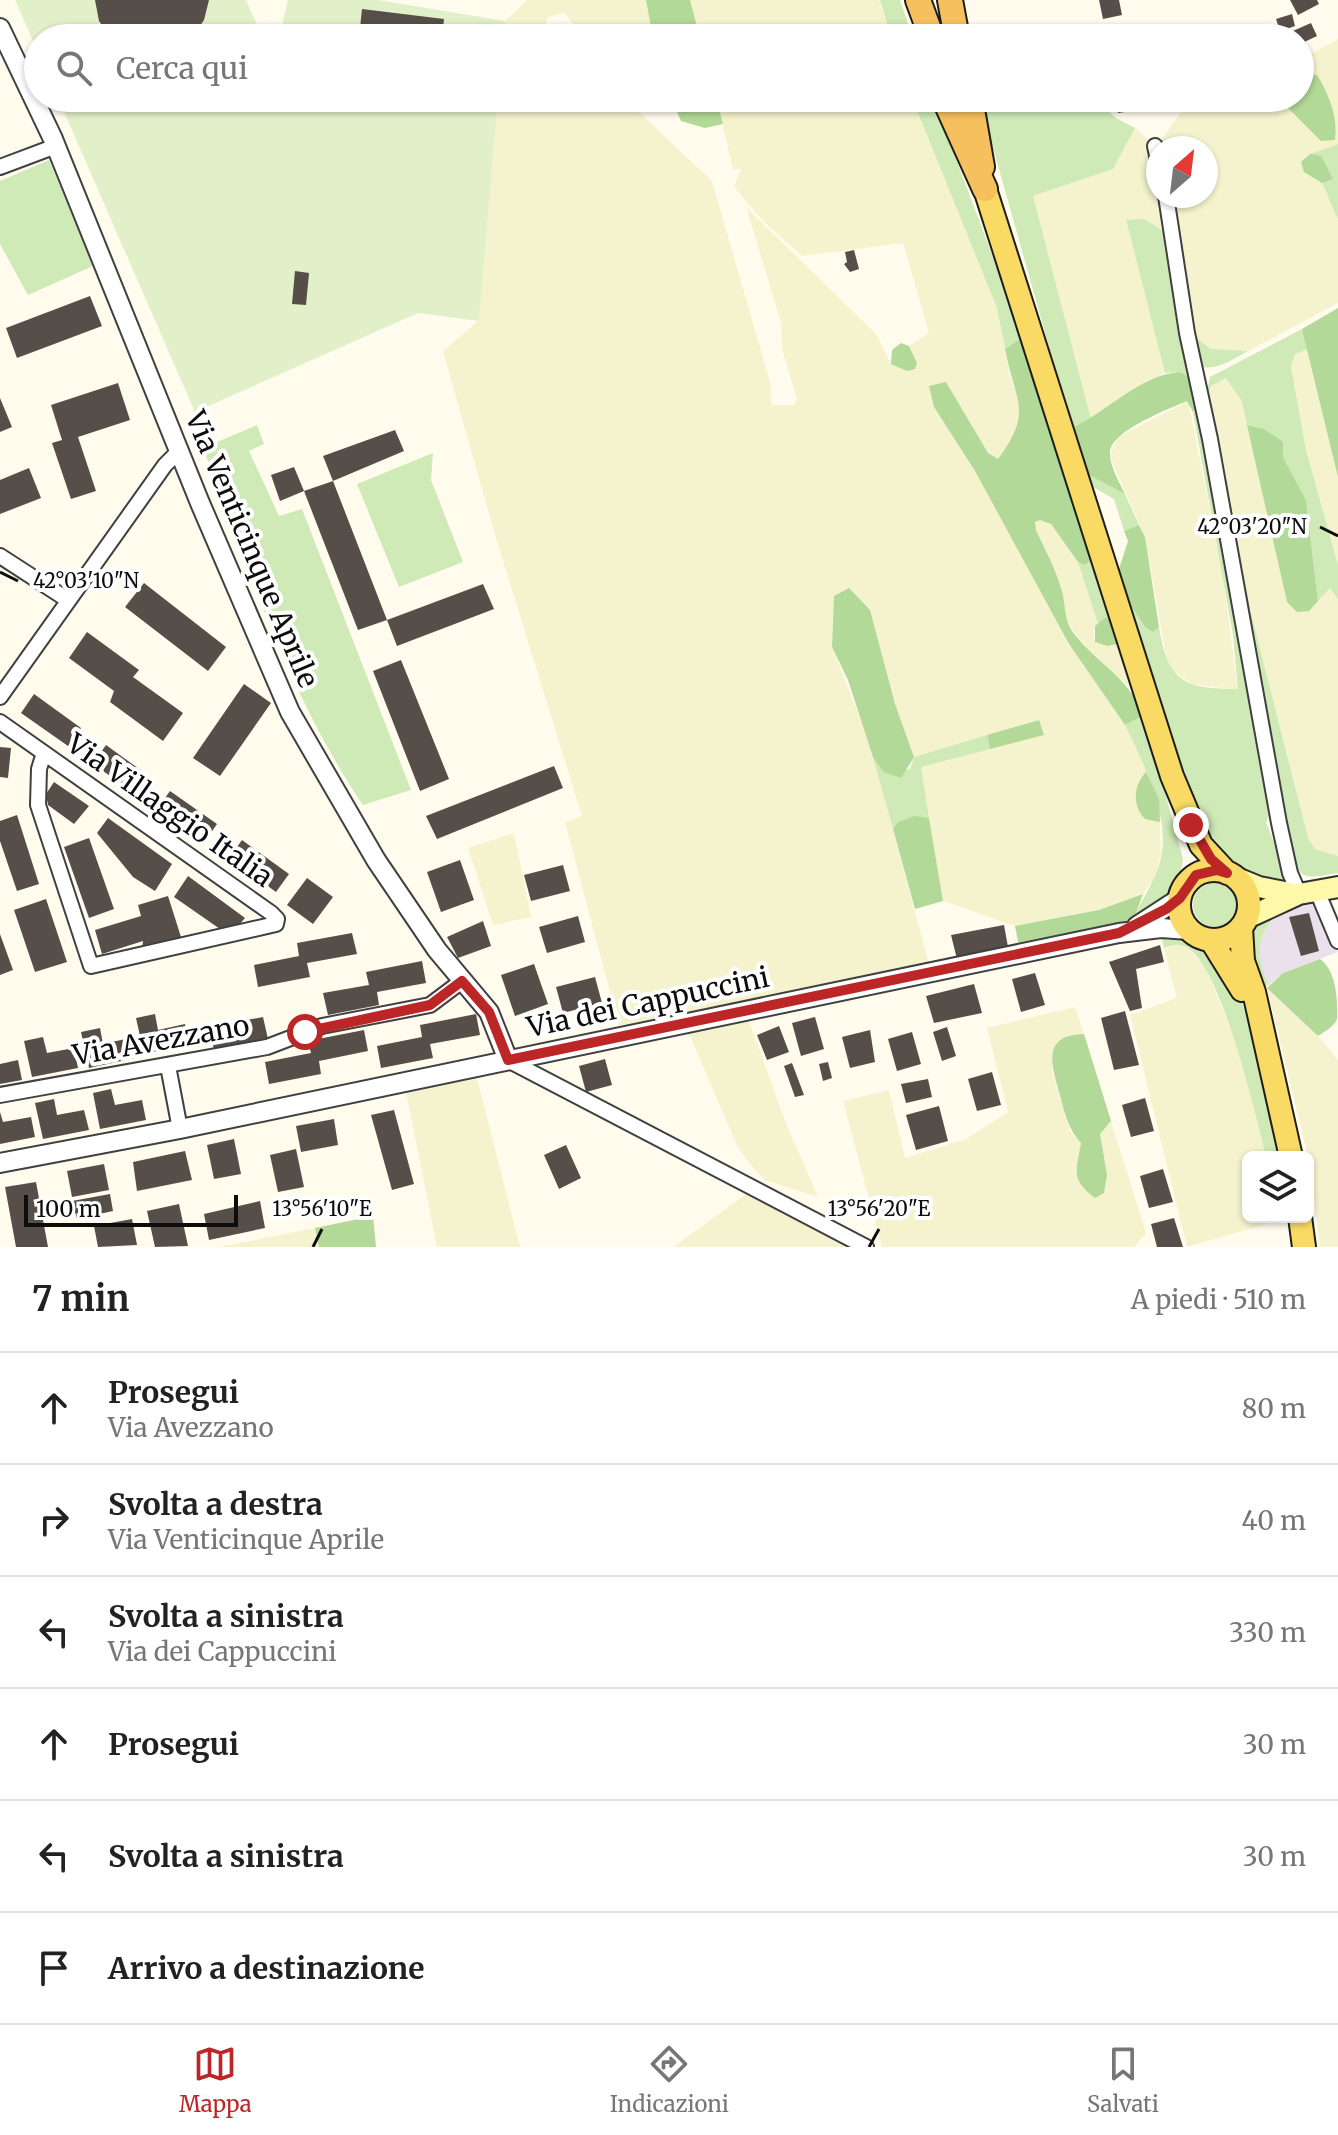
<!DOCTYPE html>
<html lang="it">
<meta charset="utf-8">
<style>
:root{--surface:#fff;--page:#f2f2f2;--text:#222;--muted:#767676;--line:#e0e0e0;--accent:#bc2627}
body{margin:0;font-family:Merriweather,serif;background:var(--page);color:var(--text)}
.controls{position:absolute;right:24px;bottom:24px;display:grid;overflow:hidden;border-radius:12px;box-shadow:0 2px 6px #0004}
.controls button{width:72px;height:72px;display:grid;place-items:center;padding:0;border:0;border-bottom:2px solid var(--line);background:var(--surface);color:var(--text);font:40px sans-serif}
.compass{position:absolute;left:1146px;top:136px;width:72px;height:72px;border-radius:50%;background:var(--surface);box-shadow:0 2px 6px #0004;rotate:28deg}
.scale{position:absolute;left:24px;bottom:20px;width:214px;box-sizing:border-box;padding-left:8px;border:4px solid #0d0d0d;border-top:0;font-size:22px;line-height:28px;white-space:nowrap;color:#0d0d0d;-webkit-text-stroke:6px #fff;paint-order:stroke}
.stop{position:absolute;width:24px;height:24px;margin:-18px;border:6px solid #bc2627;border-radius:50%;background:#fff}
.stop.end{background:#bc2627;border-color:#fff;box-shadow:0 2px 8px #0008}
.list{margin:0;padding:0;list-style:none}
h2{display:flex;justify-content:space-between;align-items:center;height:104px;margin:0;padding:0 32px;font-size:34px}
h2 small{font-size:26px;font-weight:400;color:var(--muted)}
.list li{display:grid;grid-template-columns:52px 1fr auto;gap:24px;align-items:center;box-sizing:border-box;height:112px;padding:0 32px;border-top:2px solid var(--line)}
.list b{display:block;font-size:30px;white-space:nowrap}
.list p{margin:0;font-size:26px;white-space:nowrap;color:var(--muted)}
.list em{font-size:26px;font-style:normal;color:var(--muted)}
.icon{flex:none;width:44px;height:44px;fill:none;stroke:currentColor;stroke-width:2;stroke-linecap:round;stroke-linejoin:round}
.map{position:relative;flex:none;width:1338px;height:1247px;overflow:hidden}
.search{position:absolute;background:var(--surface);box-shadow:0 2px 6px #0004;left:24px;right:24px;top:24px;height:88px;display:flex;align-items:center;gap:20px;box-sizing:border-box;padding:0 28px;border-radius:44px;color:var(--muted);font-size:30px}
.sheet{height:776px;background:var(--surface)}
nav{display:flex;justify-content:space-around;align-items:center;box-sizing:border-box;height:112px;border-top:2px solid var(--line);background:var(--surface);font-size:22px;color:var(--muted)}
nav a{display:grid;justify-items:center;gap:4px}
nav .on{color:var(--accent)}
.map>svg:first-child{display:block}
.industrial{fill:#ebe1ec}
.farmland{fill:#f4f3ce}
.green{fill:#cfe9b7}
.forest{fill:#b2d997}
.pitch{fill:#e1f0c9}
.building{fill:#564f49}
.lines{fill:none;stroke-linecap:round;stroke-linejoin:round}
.minor-casing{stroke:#404040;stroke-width:18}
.tertiary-casing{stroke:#404040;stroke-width:22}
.secondary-casing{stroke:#2f2f2f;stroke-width:24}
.primary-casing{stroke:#1e1e1e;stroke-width:26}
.trunk-casing{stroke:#1e1e1e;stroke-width:28}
.minor{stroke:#fff;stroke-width:14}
.tertiary{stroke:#fff;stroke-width:18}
.secondary{stroke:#fef8a9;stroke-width:20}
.primary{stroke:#f8da64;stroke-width:22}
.trunk{stroke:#f6c05e;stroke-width:24}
.route{stroke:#bc2627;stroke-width:10}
.ticks{fill:none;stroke:#0d0d0d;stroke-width:3}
.labels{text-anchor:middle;stroke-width:8;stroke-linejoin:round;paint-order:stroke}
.street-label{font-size:28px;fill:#0d0d0d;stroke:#fff}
.ticks-label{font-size:20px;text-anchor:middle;fill:#0d0d0d;stroke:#fff;stroke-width:8;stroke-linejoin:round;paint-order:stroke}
</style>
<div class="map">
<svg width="1338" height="1247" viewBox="0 0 1338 1247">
<rect width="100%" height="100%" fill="#fffced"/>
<path class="industrial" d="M1316,899L1338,952L1283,973L1269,985L1258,961V944L1278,908Z"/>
<path class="farmland" d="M527,0H646L653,38H584L564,12L547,18L546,25L555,38H504L505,21Z
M690,0H879L891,38H700Z
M1338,39V144L1310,155L1338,220V303L1248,351L1211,349L1194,336L1169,196H1206V148H1161L1160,142L1191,98H1300V60Z
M498,98H624L712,181L770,382L772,405H794L797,399L782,349L781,323L746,207L876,334L891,364L917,362L909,346L929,333L903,243L802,256L763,221L734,187L741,169H733L716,98H912L997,308L1009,372L1022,412L1013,438L998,460L988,453L946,382L934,407L975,471L1069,644L1125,725L1159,799L1161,853L1156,876L1143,894L1099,910L1015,926L943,901L920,767L1043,735L1038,720L914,757L895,704L834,596L832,647L869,741L929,964L619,1026L565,822L582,816L495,535L443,351L479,320Z
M1135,128L1149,140L1154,154L1158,196H1163L1171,235L1144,219L1126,221L1165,373L1134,388L1091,419L1033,196L1113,169Z
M1308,349L1338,477V565L1306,450L1291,365L1294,354Z
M1226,377L1242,401L1287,602L1318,601L1330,587L1338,599V856L1315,849L1308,838L1251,613L1209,392L1211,386Z
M1188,401L1222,571L1238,690L1192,684L1168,667L1145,537L1110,456L1118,437Z
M1040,519L1051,524L1078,562L1098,624L1093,631L1095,642L1107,646L1122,643L1133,690L1097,660L1067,623L1055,570L1036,530L1035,522Z
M514,833L531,917L493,925L468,848Z
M1180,945L1189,949L1205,967L1242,1056L1266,1157H1248V1217H1274L1270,1223L1187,1247L1130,1015L1177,998L1164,948Z
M1267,988L1304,1019L1338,1060V1247H1320L1311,1169Z
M1075,1007L1084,1034L1068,1035L1057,1042L1052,1053V1071L1070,1131L1081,1143L1075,1174L1102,1152L1100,1134L1111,1121L1146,1233L1134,1247H882L843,1101L889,1090L905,1158L966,1139L1008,1112L987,1028Z
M748,1018L785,1121L818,1197L765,1180L755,1170L738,1148L688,1031Z
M477,1078L520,1247H437L406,1092Z
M749,1192L858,1247H673Z
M315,1228L319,1247H219Z"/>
<path class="green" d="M880,0H900L913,38H891Z
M912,98H933L1023,337L1005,349L997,308Z
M979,98H1094L1116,118L1135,128L1113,169L1033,196L1091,419L1072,428Z
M1338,144V220L1310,154Z
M49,160L93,266L28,295L0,244V181Z
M1144,219L1171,235L1195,384L1180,372L1165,373L1126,220Z
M1302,329L1308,349L1295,354L1291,366L1306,450L1338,565V599L1330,588L1318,601L1306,500L1264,429L1247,425L1242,401L1226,378L1211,386L1209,392L1251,613L1308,838L1315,849L1338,856V873C1308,877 1302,884 1290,853L1207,391L1210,377Z
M1194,336L1211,349L1248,351C1233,359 1216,372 1199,366Z
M1198,406L1273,807L1266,822L1288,879L1279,887L1223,860L1190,809L1163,705L1126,599L1146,628L1153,632L1159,627C1168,682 1184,689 1238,689L1233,635L1193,412Z
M257,425L264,444L249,451L279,516L302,509L411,790L363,805C289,696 249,570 203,448Z
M433,453L431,480L463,562L399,587L357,484Z
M1087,474L1125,494L1139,525L1124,531L1114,499L1093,487Z
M1093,559L1114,619L1098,624L1078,562L1085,565Z
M1144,715L1183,859C1179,893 1160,904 1133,921C1139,904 1148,892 1155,876C1178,828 1145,768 1125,725Z
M987,735L990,749L921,767L929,818C915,816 903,816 893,829L874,761L885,772L910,769L914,757Z
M1193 905a22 22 0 1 1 44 0a22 22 0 1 1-44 0Z
M1276,915C1255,940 1256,957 1269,985L1260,987L1247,941L1254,925Z
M1160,933C1176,935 1193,940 1207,949C1251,979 1269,1106 1278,1157H1266C1256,1115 1222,970 1188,948C1180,943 1172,945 1164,948Z"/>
<path class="forest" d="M646,0H690L700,38H653Z
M1300,75H1317C1329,94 1338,117 1335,140L1321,141L1283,103L1281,98H1300Z
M671,98H716L723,124L705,128L681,121Z
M1310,154L1321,156L1333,179L1322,183L1304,172L1301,162Z
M1338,308V477L1302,329Z
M1023,337L1093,559L1085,565L1078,562L1051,524L1040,520L1035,522L1036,530C1045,549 1055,568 1061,588C1067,606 1062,619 1075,635C1100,666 1127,676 1144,715L1125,725L1069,644L975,471L934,407L929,386L946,382L988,453L998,459C1034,410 1015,403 1005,349Z
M901,343L909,346L917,363L915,369L907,371L891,364L892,350Z
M1180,372L1190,378L1198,406L1193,412L1187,401C1169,409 1112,430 1110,452C1109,465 1119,482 1125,494L1087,474L1072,428C1109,411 1139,375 1180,372Z
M1247,425L1264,429L1283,442V458L1306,500L1318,601L1309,611L1297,612L1287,602Z
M1139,525L1145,537L1159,627L1153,632L1146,628L1126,599L1118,572L1128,541L1124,531Z
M849,588L870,610L895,704L914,757L901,778L884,772L874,760L848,680L832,647L834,596Z
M1105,618L1114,619L1122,643L1107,646L1095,642V626Z
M1039,720L1044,735L990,749L987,735Z
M1146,772L1159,799L1160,822L1145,819C1132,805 1133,786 1146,772Z
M914,816L929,818L943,901L915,909L893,829L898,822Z
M1143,894L1133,921L1019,947L1015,926L1099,910Z
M1320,959C1336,970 1338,1000 1337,1019C1334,1027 1325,1031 1318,1036L1267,988L1283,973Z
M1084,1034L1111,1121L1100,1134L1107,1175L1104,1193L1095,1198C1070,1179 1076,1172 1081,1143C1067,1127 1065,1113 1059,1092C1051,1063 1042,1035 1084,1034Z
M373,1216L376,1247H319L315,1228Z"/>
<path class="pitch" d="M15,0H246L263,38H38V52Z
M288,0H378L505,21L504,38H279Z
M58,98H498L479,321L418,313L195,412Z"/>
<path class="building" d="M95,0H209L204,20L192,38H111L99,21Z
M1099,0H1119L1122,15L1103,19Z
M1290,0H1317L1319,4L1298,15Z
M362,9L444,19L442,38L360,28Z
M1292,14L1295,26L1280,31L1276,19Z
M1311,23L1317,36L1300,44V38H1277Z
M1115,98H1175L1176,104L1118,113Z
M854,250L859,269L850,272L844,264L847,262L845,252Z
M295,271L309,273L306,305L292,304Z
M90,296L102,326L17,358L6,328Z
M118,383L130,420L78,437L96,491L71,499L52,443L62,440L51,405Z
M0,398L12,427L0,432Z
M395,430L404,451L333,481L323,456Z
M294,467L304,491L280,501L271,475Z
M29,468L41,498L0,514V480Z
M333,481L387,620L358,630L304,491Z
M144,583L226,647L208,671L125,607Z
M483,584L494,609L397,646L387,620Z
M87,632L139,670L133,677L183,713L163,741L110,702L114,691L69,658Z
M401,660L449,779L420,791L373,671Z
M244,684L271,703L220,776L193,758Z
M34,694L81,728L68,746L21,713Z
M106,745L153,779L140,797L93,764Z
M0,747L11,748L8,778L0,777Z
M554,766L563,788L437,839L426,816Z
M54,782L89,806L74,824L48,805L46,794Z
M170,791L217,824L204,843L157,809Z
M17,815L39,884L17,891L0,841V821Z
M108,818L172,864L155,891L133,877L97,833Z
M89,838L114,909L89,918L64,847Z
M242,840L289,874L276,892L229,858Z
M460,860L474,900L441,912L427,872Z
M563,865L570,891L531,901L524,875Z
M188,876L245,918L239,925L220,929L174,897Z
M307,878L333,897L313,924L287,905Z
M168,896L181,937L142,949L143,941L102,954L95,930L141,916L138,905Z
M46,899L67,962L35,972L14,910Z
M1309,913L1319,951L1301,956L1289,917Z
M578,916L585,942L547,953L539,927Z
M483,921L491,946L458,958L447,937Z
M1004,925L1008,947L957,959L951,935Z
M352,933L357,954L307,963L310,977L258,987L254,965L299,956L297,943Z
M0,934L13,970L0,975Z
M1160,945L1164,962L1136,969L1142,1008L1130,1011L1109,962Z
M422,961L426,983L377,992L379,1005L328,1015L323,993L369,985L366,972Z
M534,964L548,1004L515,1016L501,975Z
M1035,973L1045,1005L1021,1012L1012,979Z
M595,977L602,1003L563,1013L556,987Z
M974,984L982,1013L934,1023L926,996Z
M1125,1011L1139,1065L1114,1070L1101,1018Z
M155,1014L158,1030L185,1024L189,1044L144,1054L136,1018Z
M476,1014L480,1035L430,1044L433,1058L381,1068L377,1046L422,1037L420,1025Z
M263,1017L268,1039L214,1050L209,1027Z
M815,1017L824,1049L801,1056L792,1023Z
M779,1026L789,1052L767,1060L757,1035Z
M947,1027L956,1056L942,1061L933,1032Z
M100,1028L103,1044L130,1038L135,1058L89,1068L81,1032Z
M364,1030L368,1051L319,1061L321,1074L269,1084L265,1062L311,1053L308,1041Z
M870,1030L875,1062L850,1068L842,1037Z
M912,1032L921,1064L897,1071L888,1039Z
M43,1037L47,1053L74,1048L78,1068L32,1077L24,1041Z
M605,1059L612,1085L586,1092L579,1066Z
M18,1060L22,1080L0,1084V1064Z
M828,1062L832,1078L823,1081L819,1064Z
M792,1063L804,1095L795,1097L784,1066Z
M992,1072L1001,1105L977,1111L968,1079Z
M928,1079L932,1097L906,1103L901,1084Z
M111,1089L115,1105L142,1100L146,1120L100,1129L93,1093Z
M1145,1098L1154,1131L1131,1137L1122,1105Z
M54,1099L57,1115L84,1110L89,1130L43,1139L35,1103Z
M939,1106L948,1141L916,1150L906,1115Z
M394,1110L414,1184L392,1190L371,1115Z
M0,1112L3,1122L31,1117L35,1137L0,1144Z
M334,1119L338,1145L301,1152L296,1126Z
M234,1139L241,1174L214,1179L207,1145Z
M566,1145L581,1178L559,1189L544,1155Z
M296,1149L304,1187L278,1192L270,1155Z
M185,1151L192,1180L137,1191L133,1162Z
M104,1164L109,1190L72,1197L67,1171Z
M1163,1169L1173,1202L1149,1208L1140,1176Z
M36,1182L48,1247H16L5,1187Z
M110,1194L113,1211L77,1219L72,1201Z
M260,1201L265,1228L209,1240L204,1214Z
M179,1204L188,1246L155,1247L147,1211Z
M1174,1218L1183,1247H1157L1151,1224Z
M132,1219L137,1245L98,1247L94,1226Z"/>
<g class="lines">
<g class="minor-casing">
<path id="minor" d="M1155,146L1158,160
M0,167L56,146
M1166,196L1187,333L1210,439L1279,823L1290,873L1299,894
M0,556L68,600
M0,697L165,465L179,451
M0,722L271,913L277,919L276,924L91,966L38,805L39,769L44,753
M1317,891L1338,941
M508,1060L866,1247
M168,1066L180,1129
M0,1095L267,1047L322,1026L430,1005L462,981"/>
</g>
<g class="tertiary-casing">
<path id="tertiary" d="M0,28L53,139L200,503L290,712L376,860L437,950L489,1012L508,1060
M1137,926L1180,898
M0,1163L180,1129L1119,933L1161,928L1189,930"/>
</g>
<g class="secondary-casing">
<path id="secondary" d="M1237,878L1259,887L1295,894
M1247,918L1299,894L1338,887"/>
</g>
<g class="primary-casing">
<path id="primary" d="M985,189L1172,776L1201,845L1227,873
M1179 905a35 35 0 1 1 70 0a35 35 0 1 1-70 0Z
M1241,928L1243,961L1254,992L1291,1157
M1211,940L1242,990
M1300,1217L1304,1247"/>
</g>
<g class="trunk-casing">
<path id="trunk" d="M918,0L932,38
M950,0L957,38
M944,98L985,189
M970,98L982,167"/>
</g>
<use href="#minor" class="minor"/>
<use href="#tertiary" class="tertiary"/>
<use href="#secondary" class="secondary"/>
<use href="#primary" class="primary"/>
<use href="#trunk" class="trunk"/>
</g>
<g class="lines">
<path class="route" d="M305,1032L430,1005L462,981L489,1012L508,1060L1119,933L1166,909L1180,898L1196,875L1217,870L1227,873L1211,859L1191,825"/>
</g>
<path class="ticks" d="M1320,527L1338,536M0,572L18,581M313,1247L322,1229M869,1247L879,1229"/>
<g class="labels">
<g class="street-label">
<text transform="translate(252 549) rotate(67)" y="10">Via Venticinque Aprile</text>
<text transform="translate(170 810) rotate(35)" y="10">Via Villaggio Italia</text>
<text transform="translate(648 1002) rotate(-12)" y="10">Via dei Cappuccini</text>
<text transform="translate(161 1040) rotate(-10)" y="10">Via Avezzano</text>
</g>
</g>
<g class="ticks-label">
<text x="1252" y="534">42°03'20"N</text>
<text x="86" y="588">42°03'10"N</text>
<text x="322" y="1216">13°56'10"E</text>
<text x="879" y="1216">13°56'20"E</text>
</g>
</svg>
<div class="controls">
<button><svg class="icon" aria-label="layers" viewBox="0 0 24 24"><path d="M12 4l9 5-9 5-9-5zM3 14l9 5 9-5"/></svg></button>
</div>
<svg class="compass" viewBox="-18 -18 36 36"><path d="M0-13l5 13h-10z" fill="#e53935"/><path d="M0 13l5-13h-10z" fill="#767676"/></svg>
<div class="scale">100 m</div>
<div class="stop" style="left:305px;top:1032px"></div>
<div class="stop end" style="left:1191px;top:825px"></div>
<div class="search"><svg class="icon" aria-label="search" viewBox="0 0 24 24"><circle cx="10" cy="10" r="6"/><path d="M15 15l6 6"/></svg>Cerca qui</div>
</div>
<section class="sheet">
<h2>7 min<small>A piedi · 510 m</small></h2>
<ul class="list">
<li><svg class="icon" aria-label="ahead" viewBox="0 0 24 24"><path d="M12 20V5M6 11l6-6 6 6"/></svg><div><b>Prosegui</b><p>Via Avezzano</p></div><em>80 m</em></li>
<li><svg class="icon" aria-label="right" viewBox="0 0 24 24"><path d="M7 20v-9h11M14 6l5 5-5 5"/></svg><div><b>Svolta a destra</b><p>Via Venticinque Aprile</p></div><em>40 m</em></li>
<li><svg class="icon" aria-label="left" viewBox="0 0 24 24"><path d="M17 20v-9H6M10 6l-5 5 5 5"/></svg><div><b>Svolta a sinistra</b><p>Via dei Cappuccini</p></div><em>330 m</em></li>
<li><svg class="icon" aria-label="ahead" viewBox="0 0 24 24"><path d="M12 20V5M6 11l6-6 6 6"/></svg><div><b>Prosegui</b></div><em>30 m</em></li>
<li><svg class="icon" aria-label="left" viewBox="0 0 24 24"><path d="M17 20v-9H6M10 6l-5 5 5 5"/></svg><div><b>Svolta a sinistra</b></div><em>30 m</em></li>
<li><svg class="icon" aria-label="arrive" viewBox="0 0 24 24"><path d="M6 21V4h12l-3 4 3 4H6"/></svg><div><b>Arrivo a destinazione</b></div></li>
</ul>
</section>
<nav>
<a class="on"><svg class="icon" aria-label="map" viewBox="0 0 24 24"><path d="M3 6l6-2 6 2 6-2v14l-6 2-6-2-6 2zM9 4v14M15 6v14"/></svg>Mappa</a>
<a><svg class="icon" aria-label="directions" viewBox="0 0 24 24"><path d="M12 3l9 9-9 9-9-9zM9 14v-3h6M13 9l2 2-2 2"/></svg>Indicazioni</a>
<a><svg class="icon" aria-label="saved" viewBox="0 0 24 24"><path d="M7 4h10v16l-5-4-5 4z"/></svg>Salvati</a>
</nav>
